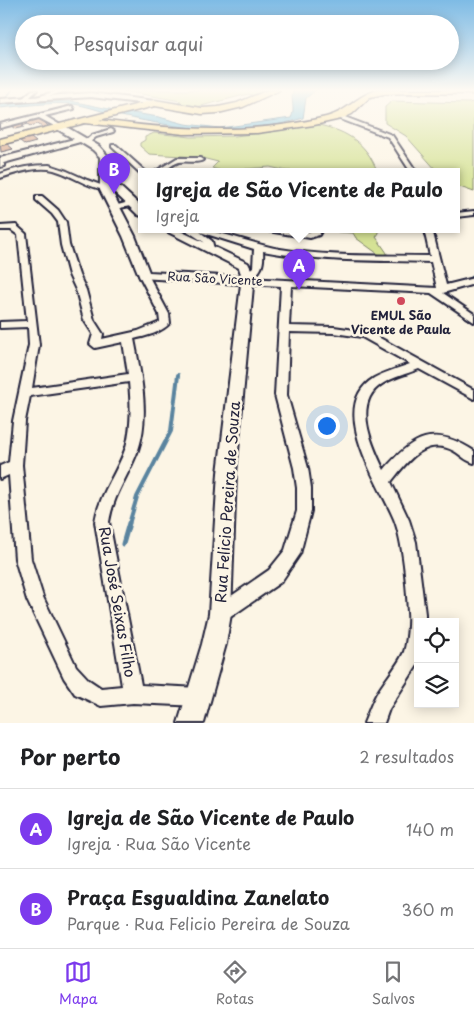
<!DOCTYPE html>
<html lang="pt">
<meta charset="utf-8">
<style>
:root{--surface:#fff;--page:#f2f2f2;--text:#202124;--muted:#757577;--line:#e0e0e0;--accent:#7c3aed}
body{margin:0;font-family:"Playpen Sans",sans-serif;background:var(--page);color:var(--text)}
.controls{position:absolute;right:15px;bottom:15px;display:grid;overflow:hidden;border-radius:0px;box-shadow:0 2px 12px #0003}
.controls button{width:45px;height:45px;display:grid;place-items:center;padding:0;border:0;border-bottom:1px solid var(--line);background:var(--surface);color:var(--text);font:25px sans-serif}
.you{position:absolute;left:326px;top:425px;width:18px;height:18px;margin:-12px;border:4px solid #fff;border-radius:50%;background:#1a73e8;box-shadow:0 0 0 8px #1a73e833}
.badge{display:grid;place-items:center;width:32px;height:32px;border-radius:50%;background:var(--accent);color:#fff;font-size:16px;font-weight:700}
.pin{position:absolute;translate:-50% -41px;filter:drop-shadow(0 1px 2px #0008)}
.pin::after{content:'';position:absolute;top:26px;width:18px;height:15px;background:inherit;clip-path:polygon(0 0,100% 0,50% 100%)}
.popup{position:absolute;left:138px;top:168px;width:322px;height:65px;box-sizing:border-box;display:grid;place-content:center;border-radius:0px;background:var(--surface);filter:drop-shadow(0 1px 4px #0005);font-size:16px;white-space:nowrap;color:var(--muted)}
.popup b{font-size:19px;color:var(--text)}
.popup::after{content:'';position:absolute;left:50%;top:100%;margin-left:-10px;border:10px solid transparent;border-top-color:var(--surface)}
.list{margin:0;padding:0;list-style:none}
h2{display:flex;justify-content:space-between;align-items:center;height:65px;margin:0;padding:0 20px;font-size:21px}
h2 small{font-size:16px;font-weight:400;color:var(--muted)}
.list li{display:grid;grid-template-columns:32px 1fr auto;gap:15px;align-items:center;box-sizing:border-box;height:80px;padding:0 20px;border-top:1px solid var(--line)}
.list b{display:block;font-size:19px;white-space:nowrap}
.list p{margin:0;font-size:16px;white-space:nowrap;color:var(--muted)}
.list em{font-size:16px;font-style:normal;color:var(--muted)}
.icon{flex:none;width:28px;height:28px;fill:none;stroke:currentColor;stroke-width:2;stroke-linecap:round;stroke-linejoin:round}
.map{position:relative;flex:none;width:474px;height:723px;overflow:hidden}
.search{position:absolute;background:var(--surface);box-shadow:0 2px 12px #0003;left:15px;right:15px;top:15px;height:55px;display:flex;align-items:center;gap:12px;box-sizing:border-box;padding:0 18px;border-radius:28px;color:var(--muted);font-size:19px}
.sheet{height:225px;background:var(--surface)}
nav{display:flex;justify-content:space-around;align-items:center;box-sizing:border-box;height:70px;border-top:1px solid var(--line);background:var(--surface);font-size:14px;color:var(--muted)}
nav a{display:grid;justify-items:center;gap:2px}
nav .on{color:var(--accent)}
.map>svg:first-child{display:block}
.green{fill:#d5e295;stroke:#7c8268}
.water{fill:#80c5e1;stroke:#5a849f}
.lines{fill:none;stroke-linecap:round;stroke-linejoin:round}
.stream-far3{stroke:#5a849f;stroke-width:2}
.stream-far2{stroke:#5a849f;stroke-width:2.5}
.stream-far1{stroke:#5a849f;stroke-width:4}
.stream{stroke:#5a849f;stroke-width:5}
.building{fill:#d6a589;stroke:#22223b}
.street-casing{stroke:#22223b;stroke-width:4}
.secondary-casing{stroke:#22223b;stroke-width:4}
.primary-casing{stroke:#22223b;stroke-width:3}
.street{fill:#fcf5e5;fill-rule:evenodd}
.secondary{fill:#fcf5e5;fill-rule:evenodd}
.primary{fill:#fadf96;fill-rule:evenodd}
.poi-dot{fill:#d1495b;stroke:#fcf5e5;stroke-width:2}
.labels{text-anchor:middle;stroke-width:5;stroke-linejoin:round;paint-order:stroke}
.street-label{font-size:12px;fill:#22223b;stroke:#fcf5e5}
.poi-label{font-size:12px;font-weight:bold;fill:#22223b;stroke:#fcf5e5}
.near-street-label{font-size:15px;fill:#22223b;stroke:#fcf5e5}
</style>
<div class="map">
<svg width="474" height="723" viewBox="0 0 474 723">
<rect width="100%" height="100%" fill="#fcf5e5"/>
<filter id="ink" filterUnits="userSpaceOnUse"><feTurbulence type="fractalNoise" baseFrequency=".02" numOctaves="2"/><feDisplacementMap in="SourceGraphic" scale="10" xChannelSelector="R" yChannelSelector="G"/><feConvolveMatrix kernelMatrix="1 2 1 2 8 2 1 2 1" color-interpolation-filters="sRGB"/></filter>
<g filter="url(#ink)">
<path class="green" d="M118,90H272L256,96L248,94L193,108L174,106L181,101Z
M392,101L468,103L474,102V192L457,186L456,171H437L406,136L385,123V107Z
M313,124C343,129 366,141 377,171H287L270,167L222,171L212,168L218,162L198,157L149,154L140,146V143L145,140V137L154,133L191,137L235,136L269,132Z
M334,229H378L379,233L376,237L387,253L385,259L356,238L353,233L338,232Z"/>
<path class="water" d="M293,90H316L306,98L303,118C239,138 184,129 121,116C105,113 89,106 73,104C52,102 21,106 0,108V104L71,101L114,110L159,117L185,124L220,128L291,118C296,109 290,100 293,90Z"/>
<g class="lines">
<path class="stream-far3" d="M5,99L12,90"/>
<path class="stream-far2" d="M472,277L474,276"/>
<path class="stream-far1" d="M129,524L137,497L171,431L178,375"/>
<path class="stream" d="M123,544L129,523"/>
</g>
<path class="building" d="M40,118L49,127L43,128L38,124L30,126L24,121Z
M24,121L28,124L22,126L24,127L15,129L10,125Z
M30,137L36,142L25,145L19,140Z
M6,143L13,149L1,152L0,144Z"/>
<g class="lines">
<g class="street-casing">
<path id="street" d="M32,90H37L27,100H23V98Z
M59,90H68L37,100L34,98Z
M72,106L74,109L45,116L62,126V128H58L39,118L0,128V124Z
M337,114L392,135L416,171H410L388,137L335,117Z
M111,129L114,131L113,132L96,137L89,143L84,142L92,135Z
M112,145H116L145,171L140,173L112,147Z
M177,158H200L203,160C196,164 187,160 179,162C169,165 169,172 156,171Z
M0,161L4,164V166L0,167Z
M49,165L67,171L87,180L109,188L105,190C86,187 72,175 54,170C36,166 17,173 0,178V174C16,168 32,165 49,165Z
M36,196H42L58,210L66,222L69,245L79,275L86,290L94,320L103,334L102,339L138,331L160,322L159,314L139,275L141,273H147L169,314L170,323C161,333 146,336 134,339C141,375 150,415 138,450C129,475 113,495 109,522L141,685L199,688L206,690L208,697L206,704L199,706L133,703L101,706L75,694L64,678L27,600L15,559L9,475L0,479V466L9,462L13,421L29,345L28,327L0,328V322L27,321L18,235L11,230H0V226L16,225L26,234L39,345L32,388L128,374L123,342L95,348L90,344L93,334L84,320L76,290L69,275L61,245L58,222L52,214L36,200ZM129,382C131,404 132,426 126,447C117,474 99,494 95,522L122,686L101,688L89,680L76,666L43,597L31,559L22,465L25,421L30,396Z
M133,201H136V205L114,209L110,207Z
M474,211V215L456,217V213Z
M184,229C214,227 250,244 280,249C330,257 380,255 430,256L424,229H432L446,285L474,278V284L443,293L474,314V322L431,293L291,286L289,326L334,327L369,332L474,390V399L419,369C407,374 393,377 382,384C352,403 372,445 384,470C413,436 434,425 474,451V463C466,461 461,455 454,451C425,436 407,462 391,482L409,520L416,542L425,614V622H418V664L389,709L384,723H364C368,714 371,704 376,695C384,681 396,668 403,654C407,646 409,621 408,612C407,588 403,541 394,519C379,483 326,407 374,378C385,372 399,368 410,364L362,337L334,333L289,332L287,395L308,468L311,488V511L300,554L281,582L226,620L220,622L214,620L212,614L214,608L269,570L285,550L297,511V488L294,468L275,395L281,286L248,284L243,281L248,278L437,288L431,262C373,260 321,262 263,251C264,264 262,274 248,278L243,275L253,267L254,249L200,232L212,241L214,249L210,252L207,251L204,242Z
M264,229H284L309,232L314,229H322L319,235L310,238L268,231Z"/>
</g>
<g class="secondary-casing">
<path id="secondary" d="M91,93L155,101L159,103L155,105L91,97L0,103V99Z
M57,125H63L99,146L108,156L110,180L117,184L142,207V216L138,215L110,188L135,236L149,272L242,277L239,268L162,229H176L248,263L254,275L236,473L231,614L226,644L204,723H178L202,644L209,614L218,473L241,284L140,278L123,236L100,190V157L93,150L80,142L0,164V158L74,139L57,129Z"/>
</g>
<g class="primary-casing">
<path id="primary" d="M268,90H280L243,107L218,113L202,114L155,106L99,120C174,130 251,135 326,117C350,111 355,95 379,90H474V94L409,93L384,94L370,97L352,114L341,119L314,125L257,133L184,134L85,123L0,145V139L155,100L202,108L218,107L237,103Z"/>
</g>
<use href="#street" class="street"/>
<use href="#secondary" class="secondary"/>
<use href="#primary" class="primary"/>
</g>
</g>
<linearGradient id="sky" x2="0" y2="1"><stop stop-color="#7ebbe5"/><stop offset="0.47" stop-color="#fefaf3"/><stop offset="1" stop-color="#fefaf3" stop-opacity="0"/></linearGradient>
<rect width="474" height="192" fill="url(#sky)"/>
<circle class="poi-dot" cx="401" cy="301" r="5"/>
<g class="labels">
<g class="street-label">
<text transform="translate(215 279) rotate(3)" y="4">Rua São Vicente</text>
</g>
<g class="poi-label">
<text x="401" y="320">EMUL São<tspan x="401" dy="14">Vicente de Paula</tspan></text>
</g>
<g class="near-street-label">
<text transform="translate(228 502) rotate(-86)" y="5">Rua Felicio Pereira de Souza</text>
<text transform="translate(117 602) rotate(80)" y="5">Rua José Seixas Filho</text>
</g>
</g>
</svg>
<div class="controls">
<button><svg class="icon" aria-label="locate" viewBox="0 0 24 24"><circle cx="12" cy="12" r="6"/><path d="M12 2v4M12 18v4M2 12h4M18 12h4"/></svg></button>
<button><svg class="icon" aria-label="layers" viewBox="0 0 24 24"><path d="M12 4l9 5-9 5-9-5zM3 14l9 5 9-5"/></svg></button>
</div>
<div class="you"></div>
<div class="pin badge" style="left:299px;top:290px">A</div>
<div class="popup"><b>Igreja de São Vicente de Paulo</b>Igreja</div>
<div class="pin badge" style="left:114px;top:194px">B</div>
<div class="search"><svg class="icon" aria-label="search" viewBox="0 0 24 24"><circle cx="10" cy="10" r="6"/><path d="M15 15l6 6"/></svg>Pesquisar aqui</div>
</div>
<section class="sheet">
<h2>Por perto<small>2 resultados</small></h2>
<ul class="list">
<li><span class="badge">A</span><div><b>Igreja de São Vicente de Paulo</b><p>Igreja · Rua São Vicente</p></div><em>140 m</em></li>
<li><span class="badge">B</span><div><b>Praça Esgualdina Zanelato</b><p>Parque · Rua Felicio Pereira de Souza</p></div><em>360 m</em></li>
</ul>
</section>
<nav>
<a class="on"><svg class="icon" aria-label="map" viewBox="0 0 24 24"><path d="M3 6l6-2 6 2 6-2v14l-6 2-6-2-6 2zM9 4v14M15 6v14"/></svg>Mapa</a>
<a><svg class="icon" aria-label="directions" viewBox="0 0 24 24"><path d="M12 3l9 9-9 9-9-9zM9 14v-3h6M13 9l2 2-2 2"/></svg>Rotas</a>
<a><svg class="icon" aria-label="saved" viewBox="0 0 24 24"><path d="M7 4h10v16l-5-4-5 4z"/></svg>Salvos</a>
</nav>
